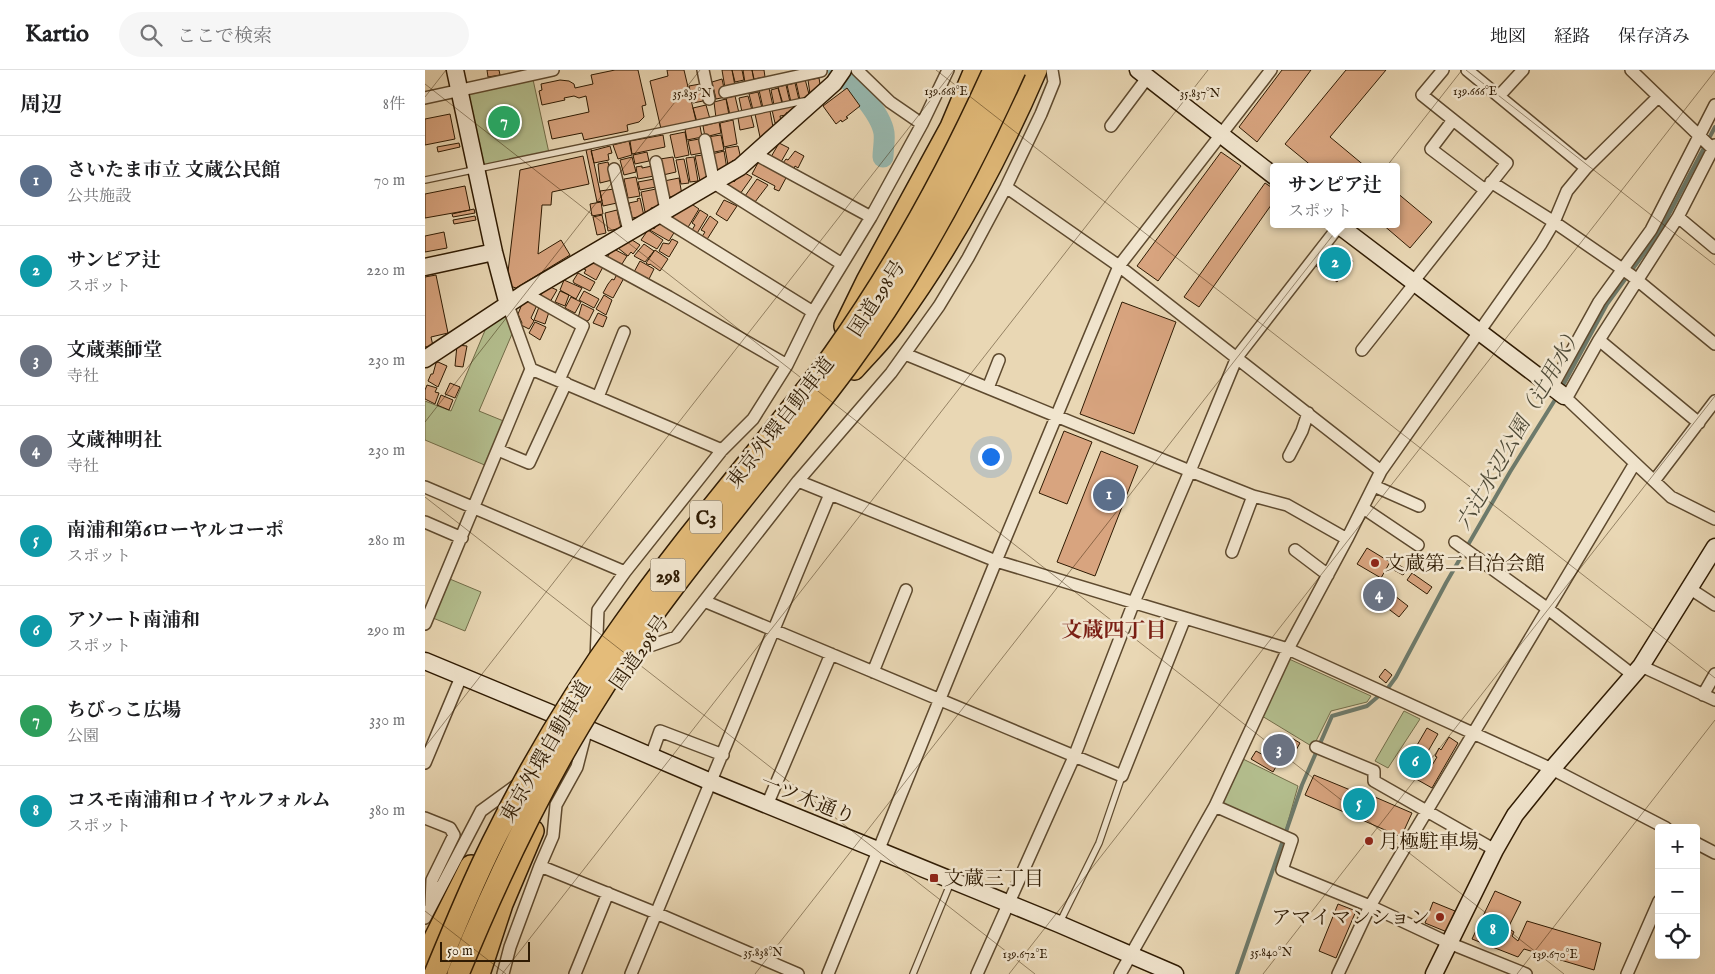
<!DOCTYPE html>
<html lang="ja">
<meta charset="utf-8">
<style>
:root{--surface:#fff;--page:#f6f6f6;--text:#202124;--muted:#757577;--line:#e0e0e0;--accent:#0b8043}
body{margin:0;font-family:"IM FELL English","Noto Serif JP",serif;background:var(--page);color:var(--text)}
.controls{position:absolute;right:15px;bottom:15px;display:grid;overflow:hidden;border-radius:5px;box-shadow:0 5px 20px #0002}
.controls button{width:45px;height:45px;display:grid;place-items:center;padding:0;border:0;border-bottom:1px solid var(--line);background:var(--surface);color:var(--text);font:25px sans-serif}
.scale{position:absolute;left:15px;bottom:12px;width:90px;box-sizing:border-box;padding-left:5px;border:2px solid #2f1b03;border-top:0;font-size:14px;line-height:18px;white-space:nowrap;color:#2f1b03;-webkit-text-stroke:4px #f1e5ce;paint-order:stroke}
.you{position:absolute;left:565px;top:386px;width:18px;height:18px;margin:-12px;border:4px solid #fff;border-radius:50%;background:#1a73e8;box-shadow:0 0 0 8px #1a73e833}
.badge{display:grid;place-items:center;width:32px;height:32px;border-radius:50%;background:var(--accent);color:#fff;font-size:16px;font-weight:700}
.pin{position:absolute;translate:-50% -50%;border:2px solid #fff;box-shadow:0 1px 5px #0006}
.popup{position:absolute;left:845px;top:93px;width:130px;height:65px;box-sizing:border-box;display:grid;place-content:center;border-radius:5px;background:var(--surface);filter:drop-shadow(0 1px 4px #0005);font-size:16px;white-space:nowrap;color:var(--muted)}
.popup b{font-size:19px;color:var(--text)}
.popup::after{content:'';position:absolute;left:50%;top:100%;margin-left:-10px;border:10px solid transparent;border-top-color:var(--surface)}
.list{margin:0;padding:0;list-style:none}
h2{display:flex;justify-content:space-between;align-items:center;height:65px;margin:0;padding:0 20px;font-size:21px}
h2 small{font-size:16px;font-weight:400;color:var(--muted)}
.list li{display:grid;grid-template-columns:32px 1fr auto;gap:15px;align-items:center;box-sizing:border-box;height:90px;padding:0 20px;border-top:1px solid var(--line)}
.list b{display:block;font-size:19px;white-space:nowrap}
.list p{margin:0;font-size:16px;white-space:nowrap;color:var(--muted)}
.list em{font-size:16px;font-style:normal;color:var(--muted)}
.icon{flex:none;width:28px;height:28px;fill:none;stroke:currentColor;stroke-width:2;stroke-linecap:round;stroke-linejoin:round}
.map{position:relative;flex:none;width:1290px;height:904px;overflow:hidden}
header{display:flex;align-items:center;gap:30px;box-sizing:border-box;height:70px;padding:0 25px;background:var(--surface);border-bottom:1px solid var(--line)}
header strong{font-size:24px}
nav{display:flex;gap:28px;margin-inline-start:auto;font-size:18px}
.search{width:350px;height:45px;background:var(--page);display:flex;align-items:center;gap:12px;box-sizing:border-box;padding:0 18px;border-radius:28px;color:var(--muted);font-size:19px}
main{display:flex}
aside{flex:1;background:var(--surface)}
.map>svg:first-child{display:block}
.green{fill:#b4bf8f;stroke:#726d49}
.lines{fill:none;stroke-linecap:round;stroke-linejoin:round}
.stream{stroke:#6d7a6b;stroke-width:4}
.river{stroke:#97b9b0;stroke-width:21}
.building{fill:#d8a47f;stroke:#2f1b03}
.lane-casing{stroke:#5e4a2f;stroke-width:8}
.street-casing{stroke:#5e4a2f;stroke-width:14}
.secondary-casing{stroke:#2f1b03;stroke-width:19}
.highway-casing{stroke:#2f1b03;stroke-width:24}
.lane{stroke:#f1e5ce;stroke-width:5.5}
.street{stroke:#f1e5ce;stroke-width:11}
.secondary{stroke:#f1e5ce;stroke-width:16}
.highway{stroke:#e4bc7a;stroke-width:21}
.highway-bridge-casing{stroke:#2f1b03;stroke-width:24;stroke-linecap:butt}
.highway-bridge{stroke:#e4bc7a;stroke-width:21}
.ticks{fill:none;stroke:#2f1b03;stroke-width:1;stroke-opacity:0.45}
.poi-dot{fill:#8f2418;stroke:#f1e5ce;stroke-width:2}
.labels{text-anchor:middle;stroke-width:5;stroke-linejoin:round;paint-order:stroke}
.shield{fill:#f1e5ce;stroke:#695840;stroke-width:1}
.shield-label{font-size:19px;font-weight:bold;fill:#2f1b03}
.street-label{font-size:20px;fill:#2f1b03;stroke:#f1e5ce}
.poi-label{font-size:20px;fill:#2f1b03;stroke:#f1e5ce;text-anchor:start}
.water-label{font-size:21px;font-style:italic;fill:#4e4a37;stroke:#f1e5ce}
.neighbourhood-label{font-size:21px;font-weight:bold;fill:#7a1f14;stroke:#f1e5ce}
.ticks-label{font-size:12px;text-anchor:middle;fill:#2f1b03;stroke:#f1e5ce;stroke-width:5;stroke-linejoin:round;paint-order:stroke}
</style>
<header>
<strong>Kartio</strong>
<div class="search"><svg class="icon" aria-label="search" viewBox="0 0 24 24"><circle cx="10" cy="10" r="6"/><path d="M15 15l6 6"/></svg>ここで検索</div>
<nav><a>地図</a><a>経路</a><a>保存済み</a></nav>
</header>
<main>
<aside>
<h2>周辺<small>8件</small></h2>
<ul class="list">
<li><span class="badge" style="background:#5c6f8a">1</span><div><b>さいたま市立 文蔵公民館</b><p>公共施設</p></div><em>70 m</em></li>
<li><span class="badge" style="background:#0f9aa8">2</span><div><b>サンピア辻</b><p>スポット</p></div><em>220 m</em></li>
<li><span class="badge" style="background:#6b7280">3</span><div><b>文蔵薬師堂</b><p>寺社</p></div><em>230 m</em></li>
<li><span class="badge" style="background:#6b7280">4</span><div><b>文蔵神明社</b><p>寺社</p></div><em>230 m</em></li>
<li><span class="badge" style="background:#0f9aa8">5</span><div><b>南浦和第6ローヤルコーポ</b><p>スポット</p></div><em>280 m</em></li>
<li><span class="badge" style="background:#0f9aa8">6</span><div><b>アソート南浦和</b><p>スポット</p></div><em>290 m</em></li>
<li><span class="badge" style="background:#2e9e5b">7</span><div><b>ちびっこ広場</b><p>公園</p></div><em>330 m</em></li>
<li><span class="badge" style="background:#0f9aa8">8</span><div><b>コスモ南浦和ロイヤルフォルム</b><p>スポット</p></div><em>380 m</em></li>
</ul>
</aside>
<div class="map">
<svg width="1290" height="904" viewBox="0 0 1290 904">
<rect width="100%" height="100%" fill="#e9d7b4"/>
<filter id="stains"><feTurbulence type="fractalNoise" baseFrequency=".004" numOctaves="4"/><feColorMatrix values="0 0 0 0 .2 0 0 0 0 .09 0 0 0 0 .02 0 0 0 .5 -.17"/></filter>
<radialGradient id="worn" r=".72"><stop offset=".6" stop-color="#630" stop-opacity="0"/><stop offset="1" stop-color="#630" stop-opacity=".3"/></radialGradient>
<path class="green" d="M107,5L124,83L51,99L34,21Z
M78,246L82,248L87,264L54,341L81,352L62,396L0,370V331L26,341L61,258Z
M20,507L56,522L40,561L3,546Z
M864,589L946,626L942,632L906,641L888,677L837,646Z
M979,641L995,649L963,698L950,691Z
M818,689L873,716L859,766L797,735Z"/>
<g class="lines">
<path class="stream" d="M1136,319L1182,234L1234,163L1290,57
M812,904L877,715L907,646L942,636L963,618L971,607L1021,513L1085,402L1133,325"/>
<path class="river" d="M413,0C428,13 456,43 459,63C460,71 458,80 458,87"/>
</g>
<path class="building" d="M62,0H74L75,5L63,7Z
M190,0H213L221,35L217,36L219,47L214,52L202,55L203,61L159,70L157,63L127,69L123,51L164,42L161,26L154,28L149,26L139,28L140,30L117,35L114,21L117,20L116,14L135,10L144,11L149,14L150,18L168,14L166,5Z
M242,0H259L271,51L236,59L225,11L243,6Z
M297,0H307L310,16L300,18Z
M307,0H317L319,10L310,12Z
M318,0H327L329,11L320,13Z
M327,0H339L340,7L329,9Z
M857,0H886L832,72L814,57Z
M921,0H961L905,67L941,97H888L860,74Z
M394,8L396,20L385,24L383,10Z
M297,9L301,27L291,29L287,12Z
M380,9L385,28L375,30L371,12Z
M370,13L374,30L366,32L362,15Z
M275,14L278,31L268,33L264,16Z
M361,15L365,32L358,34L353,17Z
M344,18L348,36L338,38L334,20Z
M353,18L357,33L349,35L346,20Z
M422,18L435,36L421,47L423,48L417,52L416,50L411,54L398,36Z
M333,22L337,38L328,40L324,24Z
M310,26L314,43L305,45L301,28Z
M323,26L327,40L317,42L314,28Z
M301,29L304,45L291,48L289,32Z
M281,35L285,49L272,52L268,38Z
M369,36V40L361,43V45L355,46L356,52L350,53L347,40Z
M345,41L348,57L340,66L335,67L330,44Z
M25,44L30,69L0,75V49Z
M326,45L329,57L315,60L313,48Z
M308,50L312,74L299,77L295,53Z
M294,52L296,63L280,67L278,56Z
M275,56L277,67L262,70L260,59Z
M260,62L264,85L250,88L245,65Z
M238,65L240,77L207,84L205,71Z
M296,65L299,80L285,83L282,67Z
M274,69L277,83L266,85L263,71Z
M204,71L207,85L193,89L188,75Z
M34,73L35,77L13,82L12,77Z
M354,73L364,78L356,92L346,87Z
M185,76L187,83L183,84L184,90L169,93L166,81Z
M313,76L316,89L307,91L308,94L303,95L300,78Z
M166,79L177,131L172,132L161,80Z
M299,81L302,99L290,102L287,84Z
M370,81L379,86L373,98L370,96L369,99L358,93L361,89L363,90Z
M222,82L224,91L210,94L208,85Z
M796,82L816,96L733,211L712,196Z
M278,85L283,109L275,111L270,86Z
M158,86L164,114L127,122L126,135H117L113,184L136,170L145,185L91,218L85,216L83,202L95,100Z
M207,87L211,102L199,105L195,90Z
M248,87L251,102L238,105L235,89Z
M269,87L273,111L265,112L261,88Z
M259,89L264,113L256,114L251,90Z
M334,91L362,106L354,121L349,119L350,116L327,104Z
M183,92L187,110L175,113L173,94Z
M217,96V98L227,96L229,106L213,109L211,97Z
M318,102L327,107L315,124L298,113L307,110L309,112Z
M211,107L215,126L203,128L199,109Z
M254,108L257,125L243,127L239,111Z
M229,109L231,117L215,120L213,112Z
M332,109L343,115L330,132L320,126Z
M840,113L849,119V131L774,237L759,227Z
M40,116L45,140L0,148V124Z
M189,119L192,133L178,136L175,121Z
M231,119L235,136L226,138V141L220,142L216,122Z
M971,122L1007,152L985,178L957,154H971Z
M215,128L219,146L207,148L204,133L213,131L212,129Z
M299,130L312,136L302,151L291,144Z
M176,132L178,144L167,146L165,134Z
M265,133L274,139L262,159L245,149L249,143L255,139L258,140L262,134Z
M49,139L50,143L28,147L27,144Z
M192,140L196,158L183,161L180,143Z
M275,140L283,145L271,165L266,162L270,155L267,153Z
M177,145L181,163L172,165L168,147Z
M50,146L51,150L29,154L28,150Z
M285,146L293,152L281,171L276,168L280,162L276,160Z
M233,153L250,161L244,171L223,159L225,156L229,159Z
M223,160L238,170L232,179L216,170Z
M19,162L22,178L0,182V166Z
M204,168L215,175L208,184L206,182L203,186L193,178L198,171Z
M247,169L253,172L244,187L234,181L238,173L244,174Z
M219,174L229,181L220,192L209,186Z
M907,175L928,191L912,212L891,196Z
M187,178L202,186L197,194L182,188Z
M230,180L243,189L235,201L225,194L224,195L221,193Z
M166,191L178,197L171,210L159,203L161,200L159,199Z
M215,191L229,199L224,209L209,202Z
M153,203L170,212L165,221L149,213L148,211Z
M192,204L199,208L188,228L178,223L183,214L187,209L189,210Z
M11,205L23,263L6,267L8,276L0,277V207Z
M139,210L157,218L151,229L135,220Z
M123,216L132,220L125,232L115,227L119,219L121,220Z
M135,221L144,225L140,236L130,232Z
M159,221L174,229L169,238L154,230Z
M179,225L187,230L181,245L171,239Z
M146,227L156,232L150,243L140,238Z
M99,229L112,235L106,248L109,251L104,259L96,255L97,253L93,244Z
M697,232L751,252L709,364L655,344Z
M157,234L169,240L164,250L160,252L153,248Z
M114,237L124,242L120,254L109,250Z
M173,243L182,247L178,257L168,253Z
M110,252L121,257L115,270L104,263Z
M32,275L42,276L38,297L30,296Z
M13,292L22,296L13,317L3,311L6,304H8L11,293Z
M25,313L35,317L30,328L20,324Z
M2,315L12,318L10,322L14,323L10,334L0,329V320Z
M16,325L28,330L24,340L12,335Z
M639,361L667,372L642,434L614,423Z
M676,381L713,396L670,506L632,492Z
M942,478L965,492L956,508L932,494Z
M969,492L982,500L978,505L965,498Z
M987,503L1007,517L1002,524L982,510Z
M970,526L983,536L974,547L961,537Z
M960,599L967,605L961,613L954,607Z
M1002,658L1013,664L994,697L1003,702L1012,687L1010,686L1014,678L1016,680L1024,667L1033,673L1007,718L977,701Z
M860,664L875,673L866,689L850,680Z
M831,681L853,693L848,702L826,689Z
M889,705L935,724L936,721L987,743L976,767L880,725Z
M1070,821L1096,832L1083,858L1089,862L1087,866L1093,871L1102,851L1176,873L1169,900L1099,879L1093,887L1047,869Z
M1008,832L1030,841L1022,862L1000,853Z
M913,834L931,841L911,888L894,881Z"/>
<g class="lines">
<g class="lane-casing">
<path id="lane" d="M0,110L379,31L382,35
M635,852L674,773L697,706
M488,904L526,812"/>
</g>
<g class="street-casing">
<path id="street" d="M278,0L284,29
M432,0L465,32L497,54
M1042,0L1161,98
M1206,0L1290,81
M300,22L396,1
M1074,26L1098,0
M0,28L128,0
M1028,50L1006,79L1060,120
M686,56L722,8
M280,70L289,113L417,194
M330,84L446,147
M231,92L241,140
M189,99L204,161
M1066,112L1129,152L1206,205L1290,274
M581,117L694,196L956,401
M232,145L388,242
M1253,147L1290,178
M165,184L244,227L362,295
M988,212L1082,93L997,25L1018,0
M100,223L158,256L134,310
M83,235L106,299L297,380
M1174,270L1274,353
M937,280L990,213
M480,284L765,401L828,426L862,435L922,469
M1127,317L1174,232L1226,160L1290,35
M563,318L574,290
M1139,326L1246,427L1290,449
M173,327L199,262
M1141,329L1174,270L1253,147L1290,75
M73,380L104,393L141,313
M864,386L877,361L883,343
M373,411L571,491L863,579L1127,699L1241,758
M1229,411L1290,331
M949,416L994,436
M0,417L200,502
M938,438L993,475
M0,452L37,468
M1030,472L1123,539L1208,605
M870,480L903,505
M807,482L828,426
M1264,518L1290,535
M279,531L697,706L760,548
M0,554L106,299
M213,580L251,567L373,411L466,303L514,236L543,188L581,117L616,44L629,12L627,0
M171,590L173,540L200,502L297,380L328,349L362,295L388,242L446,147L497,54L523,0
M1216,596L1290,630
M448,602L481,520
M1278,625L1290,604
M891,677L949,701V711L1070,780
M226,686L235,661L298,685
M0,693L36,607
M342,735L406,584
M790,736L867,770L857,800L945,836L1024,873L1101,904
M0,748L25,758L29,765L7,810L6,835
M1271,773L1290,783
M115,796L231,843L373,904
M0,848L56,741L93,714
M78,904L85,877L115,796L128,766L131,735L152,697L162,658
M150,904L183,823
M206,904L405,424
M403,904L571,491L694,196L846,0
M552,904L649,687L709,532L765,401L812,287L914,156
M695,904L790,736L863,579L922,469L956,401L1116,174L1129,152L1142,121L1161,98L1233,27
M913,904L945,836L1210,393
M1202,904L1234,831"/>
</g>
<g class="secondary-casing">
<path id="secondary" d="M30,0L69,182L83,235
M713,0L849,106
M912,154L1139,326
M0,197L69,182
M0,289L100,223L315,97L409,13L418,0
M0,591L135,647L286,712L634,854L750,904
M1009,904L1070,780L1090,745L1127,699L1216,596L1290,477"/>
</g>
<g class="highway-casing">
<path id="highway" d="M420,256L442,211L526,57L550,0
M429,299C442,284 457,270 469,253C526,175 573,88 611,0
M0,894L10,868L46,796
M54,904L77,834L108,761"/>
</g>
<use href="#lane" class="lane"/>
<use href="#street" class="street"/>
<use href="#secondary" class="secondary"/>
<use href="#highway" class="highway"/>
<g class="highway-bridge-casing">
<path id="highway-bridge" d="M10,904C30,856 49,808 73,762C109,690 151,620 198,555C247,485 303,419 356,352C373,330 392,308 409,284C472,195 524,100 569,0
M33,904C73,806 118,711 175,622C247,507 340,406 421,297C489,205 543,104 590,0"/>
</g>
<use href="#highway-bridge" class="highway-bridge"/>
</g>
<path class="ticks" d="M511,0L1290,608M1041,0L1290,195M0,14L1139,904M0,27L21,0M0,352L275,0M0,427L610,904M0,677L529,0M0,841L81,904M77,904L783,0M330,904L1037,0M584,904L1290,1M838,904L1290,326M1092,904L1290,650"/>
<g class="poi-dot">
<circle cx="950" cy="493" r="5"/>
<circle cx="944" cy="771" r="5"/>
<rect x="504" y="803" width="10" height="10" rx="2.5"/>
<circle cx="1015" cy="847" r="5"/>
</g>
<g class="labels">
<g class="shield">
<rect x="265" y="430.5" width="32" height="33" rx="4"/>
<rect x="225.5" y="488.5" width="35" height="33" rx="4"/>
</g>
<g class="shield-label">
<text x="281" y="454">C3</text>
<text x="243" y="512">298</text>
</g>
<g class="street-label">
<text transform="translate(451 228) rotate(-57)" y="7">国道298号</text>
<text transform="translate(355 352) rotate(-52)" y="7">東京外環自動車道</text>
<text transform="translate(214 582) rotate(-55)" y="7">国道298号</text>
<text transform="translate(120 681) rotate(-60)" y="7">東京外環自動車道</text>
<text transform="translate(383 729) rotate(22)" y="7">一ツ木通り</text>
</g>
<g class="poi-label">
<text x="960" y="500">文蔵第二自治会館</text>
<text x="954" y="778">月極駐車場</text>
<text x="519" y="815">文蔵三丁目</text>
<text x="1005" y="854" text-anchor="end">アマイマンション</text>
</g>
<g class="water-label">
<text transform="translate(1094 358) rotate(-60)" y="7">六辻水辺公園（辻用水）</text>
</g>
<g class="neighbourhood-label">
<text x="689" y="567">文蔵四丁目</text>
</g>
</g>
<g class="ticks-label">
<text x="521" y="25">139.668°E</text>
<text x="1050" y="25">139.666°E</text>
<text x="267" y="27">35.835°N</text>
<text x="775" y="27">35.837°N</text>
<text x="338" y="886">35.838°N</text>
<text x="846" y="886">35.840°N</text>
<text x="600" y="888">139.672°E</text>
<text x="1130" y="888">139.670°E</text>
</g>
<rect width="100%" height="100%" filter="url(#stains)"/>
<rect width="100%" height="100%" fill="url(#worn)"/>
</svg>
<div class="controls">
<button>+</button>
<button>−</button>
<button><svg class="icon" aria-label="locate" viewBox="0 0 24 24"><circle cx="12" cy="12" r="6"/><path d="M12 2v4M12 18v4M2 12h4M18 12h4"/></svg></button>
</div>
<div class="scale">50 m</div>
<div class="you"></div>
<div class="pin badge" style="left:684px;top:425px;background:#5c6f8a">1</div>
<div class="pin badge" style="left:910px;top:193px;background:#0f9aa8">2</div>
<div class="popup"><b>サンピア辻</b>スポット</div>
<div class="pin badge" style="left:854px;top:680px;background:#6b7280">3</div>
<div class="pin badge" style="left:954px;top:525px;background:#6b7280">4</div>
<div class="pin badge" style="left:934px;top:734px;background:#0f9aa8">5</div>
<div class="pin badge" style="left:990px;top:692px;background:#0f9aa8">6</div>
<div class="pin badge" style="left:79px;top:52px;background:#2e9e5b">7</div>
<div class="pin badge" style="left:1068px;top:860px;background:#0f9aa8">8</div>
</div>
</main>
